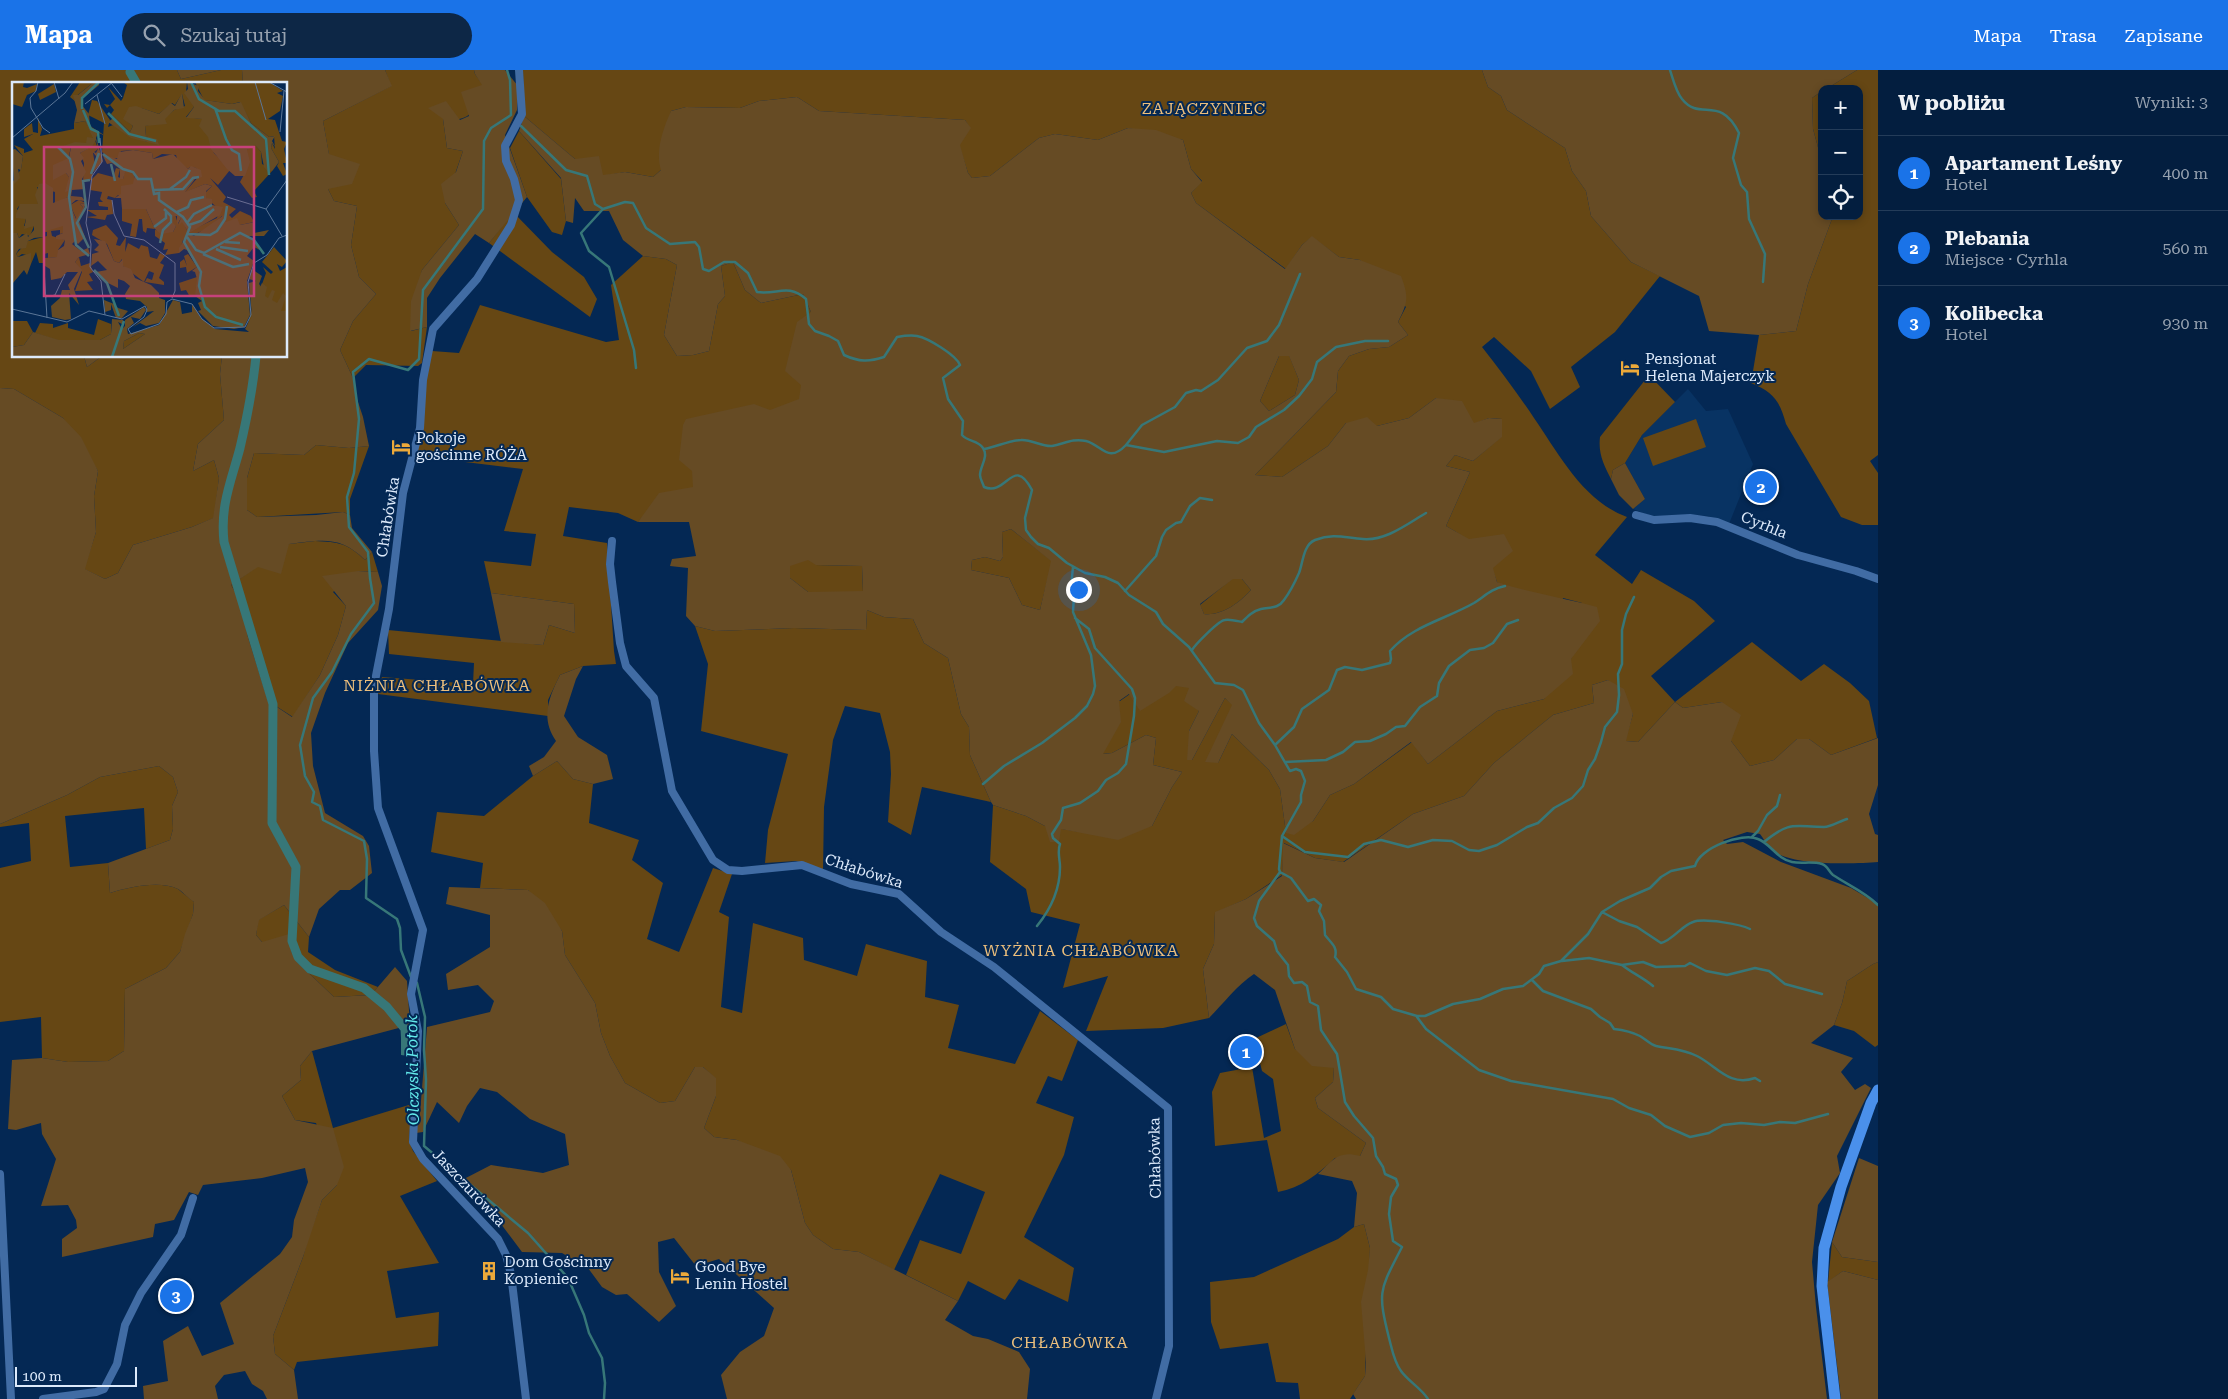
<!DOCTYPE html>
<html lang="pl">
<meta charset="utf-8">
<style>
:root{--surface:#031e3f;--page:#0d2746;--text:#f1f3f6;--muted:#97a2b0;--line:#243c59;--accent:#1a73e8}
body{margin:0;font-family:"Roboto Serif",serif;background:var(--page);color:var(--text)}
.controls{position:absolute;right:15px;top:15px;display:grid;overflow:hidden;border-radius:10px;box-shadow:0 2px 8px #0003}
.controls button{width:45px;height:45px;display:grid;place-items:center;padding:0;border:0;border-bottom:1px solid var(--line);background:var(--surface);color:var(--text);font:25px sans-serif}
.scale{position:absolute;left:15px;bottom:12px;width:122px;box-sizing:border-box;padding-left:5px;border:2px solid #ddeafb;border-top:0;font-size:14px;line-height:18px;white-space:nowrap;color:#ddeafb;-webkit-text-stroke:4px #042854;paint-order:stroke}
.you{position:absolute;left:1078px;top:519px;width:18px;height:18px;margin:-12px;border:4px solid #fff;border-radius:50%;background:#1a73e8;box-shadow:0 0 0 8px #1a73e833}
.badge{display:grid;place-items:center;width:32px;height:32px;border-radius:50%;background:var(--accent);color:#fff;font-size:16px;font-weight:700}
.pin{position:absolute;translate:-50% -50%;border:2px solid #fff;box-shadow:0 1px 5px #0006}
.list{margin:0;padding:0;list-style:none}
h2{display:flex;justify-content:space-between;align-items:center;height:65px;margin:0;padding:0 20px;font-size:21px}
h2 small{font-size:16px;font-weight:400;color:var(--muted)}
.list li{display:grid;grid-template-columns:32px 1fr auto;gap:15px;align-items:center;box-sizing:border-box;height:75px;padding:0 20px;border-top:1px solid var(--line)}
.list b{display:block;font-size:19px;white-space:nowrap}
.list p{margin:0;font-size:16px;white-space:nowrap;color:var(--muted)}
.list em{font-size:16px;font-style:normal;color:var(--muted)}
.icon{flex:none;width:28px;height:28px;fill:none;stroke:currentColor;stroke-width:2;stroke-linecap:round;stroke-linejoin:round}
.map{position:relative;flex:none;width:1878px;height:1329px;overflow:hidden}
header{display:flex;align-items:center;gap:30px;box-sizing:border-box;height:70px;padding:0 25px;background:var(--accent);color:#fff}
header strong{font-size:24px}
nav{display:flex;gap:28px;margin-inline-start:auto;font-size:18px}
.search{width:350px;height:45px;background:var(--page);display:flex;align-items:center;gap:12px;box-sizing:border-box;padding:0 18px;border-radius:28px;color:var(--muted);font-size:19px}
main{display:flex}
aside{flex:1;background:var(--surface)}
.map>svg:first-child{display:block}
.built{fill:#083363}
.green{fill:#664714}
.forest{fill:#664b24;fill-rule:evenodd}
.water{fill:#377778}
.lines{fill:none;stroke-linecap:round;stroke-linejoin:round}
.stream{stroke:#377778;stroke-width:2.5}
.canal{stroke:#377778;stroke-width:9}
.street{stroke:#416ca4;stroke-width:8}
.secondary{stroke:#4a90eb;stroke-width:11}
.labels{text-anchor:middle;stroke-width:4;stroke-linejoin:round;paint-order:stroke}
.poi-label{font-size:15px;fill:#ddeafb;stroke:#042854;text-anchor:start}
.street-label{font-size:15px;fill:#ddeafb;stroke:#042854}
.neighbourhood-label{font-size:16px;letter-spacing:1px;fill:#edbf7c;stroke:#042854}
.water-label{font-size:16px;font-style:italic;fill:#63eaeb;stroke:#042854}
.inset-river{fill:none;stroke:#377778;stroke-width:2.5}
.inset-road{fill:none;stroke:#5b7697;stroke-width:1}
.view{fill:#c7427b;fill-opacity:0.15;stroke:#c7427b;stroke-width:2.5}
.inset-edge{fill:none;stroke:#ddeafb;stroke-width:2.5}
</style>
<header>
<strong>Mapa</strong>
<div class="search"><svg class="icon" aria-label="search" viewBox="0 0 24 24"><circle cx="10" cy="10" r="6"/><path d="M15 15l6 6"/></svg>Szukaj tutaj</div>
<nav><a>Mapa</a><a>Trasa</a><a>Zapisane</a></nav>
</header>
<main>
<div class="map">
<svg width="1878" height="1329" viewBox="0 0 1878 1329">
<rect width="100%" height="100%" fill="#042854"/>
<path class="built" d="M1688,319L1706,341L1728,339L1753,394L1729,454L1708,446L1687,445L1668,448L1648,445L1633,439L1645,429L1625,393L1642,365Z"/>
<path class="green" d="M0,0H177L181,9L221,0H242L243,14H14V286H84L87,297L102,286H222L220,304L224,350L198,374L193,401L214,390L219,408L214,448L192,457L133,475L118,503L105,509L84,499L96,462L94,426L98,401L63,348L14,319L0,318Z
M385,0H474L475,4L483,15C471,41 475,52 443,49L447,78L463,81L445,133L459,155L422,200L411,261L427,257L422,293L418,296L366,295L353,308L340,280L353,251L376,224L359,207L351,175L357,136L334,131L328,119L329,85L323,51L391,16Z
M523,0H1482L1488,17L1501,26L1507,40L1565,78L1572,101L1586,121L1591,146L1631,192L1660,206L1615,262L1571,297L1580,317L1550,339L1531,301L1494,267L1482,277C1500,300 1518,324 1534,348C1559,384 1583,431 1627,447L1595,485L1632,514L1641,500L1694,531L1715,551L1651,606L1675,632L1752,572L1801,611L1824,594L1850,613L1869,631L1877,668L1831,685L1809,669H1797L1774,690L1750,696L1731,671L1722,632L1683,638L1675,632L1638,672L1625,671L1633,644L1608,610L1592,615L1594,633L1553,645L1494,693L1464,726L1413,744L1343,792L1315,788L1284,773L1282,805L1246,829L1215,843L1214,874L1203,899L1209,948L1163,958L1086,961L1108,906L1063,918L1080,854L1031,842L1026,819L990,792L993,735L1026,746L1045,756L1080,762L1152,756L1172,717L1182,702L1153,695L1156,668L1146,665L1112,683L1102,684L1100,621L1120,631L1130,624L1140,640L1166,554L1199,641L1189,661L1192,690L1225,628L1233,635L1218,693L1232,664L1269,700L1280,719L1286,763L1313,751L1330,725L1354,714L1412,672L1428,694L1497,641L1544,629L1571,589L1582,533L1563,528L1559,552L1497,512C1489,484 1471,470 1446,456L1470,402L1446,396L1455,385L1473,391L1501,367L1502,349L1489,348L1474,354L1436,328L1409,348L1377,356L1346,353L1328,376L1282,407L1255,405L1336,322L1338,301L1349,286L1369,279L1389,277L1408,265L1398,252L1406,237L1360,190L1339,187L1312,167L1302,175L1286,199L1196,133L1191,123L1202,111L1191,99L1183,70L1128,58L1098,70L1055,64L1039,68L990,106L972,108L968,103L959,75L970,58L965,50L819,41L797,27L759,31L740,38L686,37L671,41L661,100L653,107L625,102L603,106L575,89L524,46Z
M1857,0H1878V385L1870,391L1878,403V455H1862L1841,447L1786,354C1780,331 1773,322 1751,313L1759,265L1796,261L1808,214L1833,146H1859V19H1826Z
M1822,21V92L1813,59L1812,28Z
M519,61L561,109L566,151L562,165L552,162L527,127L510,78Z
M513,142L552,182L584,207L597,229L590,247L489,173Z
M643,186L666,189L677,195L664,265L677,286L693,285L709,281L718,234L725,226L721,196L733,192L745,220L761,233L803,224L811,242L801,315L816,495L862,496L863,522H808L790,508V496L689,451L648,441L638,452L618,443L569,437L563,466L607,473L614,581L616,594L583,596L560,605L548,630V646L378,624L382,607L473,614L474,593L389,584L388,560L543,575L549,555L575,563L574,534L491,523L484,491L531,496L536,464L504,461L523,399L416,386L424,313L432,281L459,283L480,235L606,272L619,270L611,215Z
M1289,285L1299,310L1295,325L1269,341L1260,331L1279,286Z
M1649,305L1675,332L1642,365L1625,393L1613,400L1611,409C1604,395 1598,384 1600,367Z
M1696,349L1706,377L1653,396L1643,368Z
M316,375L349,378L369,376L350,429V445L343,442L257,447L247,440V408L254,383L304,385Z
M1011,459L1052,491L1040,540L1022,535L1009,508L971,500L972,490L985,487L1000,491L1003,487L1002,462Z
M315,471C339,472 347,473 365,490L372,482L378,502L358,501L333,522L346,536L338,565L320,605L293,647L268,631L247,564L246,540L231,515L289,474Z
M1233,508L1242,509L1251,520C1239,533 1222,546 1204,544L1200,535Z
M867,540L884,547L913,549L924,573L948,588L961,644L969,657L970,685L991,732L922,717L911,765L888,752L891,704L890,682L880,643L845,636L833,670L824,737L823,801L796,791L765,793L768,760L788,684L701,661L708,594L695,556L715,561L794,558L866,560Z
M557,691L573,709L593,714L589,753L639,770L632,790L663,813L647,869L679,882L713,798L732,804L719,842L729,847L721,937L742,943L753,853L803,868L804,890L857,906L866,874L927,891L925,927L959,935L948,978L1015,994L1040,941L1078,970L1062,1011L1048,1006L1036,1033L1074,1047L1064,1085L1024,1167L1074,1198L1068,1232L1019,1209L1005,1230L968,1211L958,1231L906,1205L920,1170L961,1184L985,1122L940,1104L894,1200L859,1182L833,1179L813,1165L805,1153L791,1100L737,1070L714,1067L704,1058L716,1026V1009L703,997H695L675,1031L660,1033L625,1013L610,986L601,963L595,933L565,885L562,861L528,820L480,818L483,793L431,782L437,742L484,746L533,706Z
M159,696L173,707L178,722L172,736L173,759L170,770L146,779L144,738L65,746L70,797L108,793L110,823C128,817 160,810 178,819C183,823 189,828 194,832L193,844L180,882L166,898L125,919L124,981L108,991L68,992L42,988L41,947L0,952V798L31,791L29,753L0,757V754L67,725L100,707Z
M284,835L309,867L308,882L335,900L378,917L371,925L334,927L298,893L291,881L262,872L256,865L258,850Z
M1878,892V975L1875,977L1854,961L1834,955L1842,933L1847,911L1873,894Z
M1286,954L1295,979L1334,998L1333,1012L1315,1028L1318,1038L1366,1073L1360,1086L1335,1088C1318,1104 1301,1118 1278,1122L1267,1070L1215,1076L1212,1022L1220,1003L1252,997L1264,1068L1281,1061L1273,1009L1262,1001L1254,969Z
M312,981L333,1058L412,1034L409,1071L413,1081L437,1111L400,1126L439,1193L387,1201L396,1248L439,1242L438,1276L297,1292L294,1300L275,1284L273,1266L303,1187L308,1169L322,1130L337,1115L316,1053L295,1050L282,1026L301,1010L300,996Z
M1364,1154L1370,1178L1365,1306L1350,1329H1300L1298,1313L1276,1312L1268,1273L1220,1279L1211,1252L1210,1212L1254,1207L1338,1169L1354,1157Z
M1832,1172L1842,1187L1878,1192V1210L1843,1201L1828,1212Z"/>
<path class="forest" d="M177,0H221L181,9Z
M242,0H385L392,16L323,51L329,84L360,94L352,114L328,119L334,131L357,136L351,175L359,207L376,224L353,251L340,280L353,308L356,326L363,347L369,376L349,378L316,375L304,385L254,383L247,408V440L257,447L316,445L343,442L350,445L352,458L372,482L365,490C340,465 322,470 289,474L281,504L258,497L231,515L246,540L247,564L268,631L292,647L320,605L338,565L346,536L322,506L358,501L378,502L382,516L378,540L348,573L325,623L311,663L313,696L325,743L363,766L369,776L372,803L350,820H340L319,839L309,867L284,835L259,850L256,865L262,872L289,864L291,881L298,893L334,927L371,925L395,897L407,911L410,955L312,981L300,996L301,1010L282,1026L295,1050L333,1058L344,1097L337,1115L322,1130L303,1187L273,1266L275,1284L294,1300L298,1329H267L263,1321L252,1314L245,1301L224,1305L215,1316L218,1329H144L143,1316L168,1311L163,1271L188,1256L202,1286L234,1274L220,1233L280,1184L292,1167L294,1150L308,1112L305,1098L262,1108L203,1115L198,1125L189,1122L174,1150L155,1154L153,1167L62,1187V1169L77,1158L76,1150L68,1135L41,1136L56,1089L42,1064L41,1053L16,1060L8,1059L12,990L42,988L68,992L108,991L124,981L125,919L166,898L180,882L185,864L193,844L194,832C188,828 183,822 178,819C160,810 128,817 110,823L108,793L170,770L173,759L172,736L178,722L173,707L159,696L100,707L67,725L0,754V318L14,319L63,348L81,367L98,401L94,426L96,462L85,499L105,509L118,503L133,475L192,457L213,448L219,408L214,390L193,401L198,374L224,350L220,304L222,286H286V14H243Z
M474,0H505L518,16L517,40L505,65L527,127L489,173L475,164L440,208L427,228V257L410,261L411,231L422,200L459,155L445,133L441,114L456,102L463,81L447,78L443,49L428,38L446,31L460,50L469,46L461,22L482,15L475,4Z
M1482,0H1857L1826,19H1822V21L1812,28L1813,59L1822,92V146H1833L1808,214L1796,261L1759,265L1709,261L1699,226L1631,192L1591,146L1586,121L1572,101L1565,78L1507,40L1501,26L1488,17Z
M797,27L819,41L965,50L971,58L960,75L968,103L972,108L990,106L1039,68L1055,64L1098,70L1128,58L1156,60L1183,70L1191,99L1202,112L1191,123L1196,133L1285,199L1302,175L1312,166L1339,187L1360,190L1401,206C1409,227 1408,232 1398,252L1408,265L1389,277L1369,279L1349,286L1338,301L1336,322L1255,405L1282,407L1328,376L1346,353L1367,347L1377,356L1409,348L1436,328L1462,331L1474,353L1489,348L1502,349V367L1473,391L1455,385L1446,396L1470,402L1446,456L1469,469L1504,464L1513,481L1493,498L1497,512C1530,523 1564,528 1597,537L1600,551L1571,589L1573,604L1544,629L1497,641L1428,694L1411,672L1354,714L1330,725L1313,751L1294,765L1286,763L1280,719L1269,700L1232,664L1218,693L1205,692L1232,635L1225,628L1192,690H1187L1189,661L1199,641L1184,631L1189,618L1176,616L1169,623L1140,641L1129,624L1119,631L1121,652L1103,684L1112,683L1146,665L1156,668L1153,695L1182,702L1172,717L1152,756L1118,770L1061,759L1059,772H1050L1045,756L1026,746L993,735L991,732L970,685L969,657L961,644L948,588L924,573L913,549L884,547L867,540L866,560L794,558L715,561L695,556L686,546L688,498L670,496L672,489L696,486L689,452H638L659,423L693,417L692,401L679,390L683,355L686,349L754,334L770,340L799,329L801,315L785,301L797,252L811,242L803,224L761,233L745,220L733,192L721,196L725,226L718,234L709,281L693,285L677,286L664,265L677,195L666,189L643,186L623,170L609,141H584L575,128L573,153L566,151L561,108L519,61L524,46L575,89L599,86L603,105L625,102L653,107L661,100C655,81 663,59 671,41L686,37L740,38L759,31ZM1279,286H1289L1299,310L1295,325L1269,341L1260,331ZM1011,459L1051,491L1040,540L1022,535L1009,508L971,500L972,490L985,487L1000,491L1003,487L1002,462ZM808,490L816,495L862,496L863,521L808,522L790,508V496ZM1233,509H1242L1251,520C1239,533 1222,546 1204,544L1200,534Z
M84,286H102L87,297Z
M1625,393L1645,429L1633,439L1619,425L1611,409L1613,400Z
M491,523L574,534L575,563L549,555L543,575L501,572Z
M583,596L576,609L564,646L578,667L607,685L613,709L593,714L573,709L557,691L533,706L529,696L544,687L556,671C540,648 549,627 560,605Z
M1608,610L1624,619L1633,644L1626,671L1638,672L1675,632L1683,638L1722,632L1741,645L1731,671L1750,696L1774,690L1797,669H1809L1831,685L1878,668V715L1869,744L1875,764L1878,765V792C1854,794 1790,796 1772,780C1767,776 1764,769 1760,764L1747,762L1723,770L1727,774L1743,772L1781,792L1851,818L1878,834V892L1873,894L1847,911L1842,933L1834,955L1811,973L1853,988L1841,1002L1855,1020L1865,1014L1871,1018L1837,1086L1840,1103L1818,1135L1812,1192L1816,1237L1827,1329H1356L1353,1324L1365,1306L1366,1292L1361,1232L1368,1200L1370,1178L1364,1154L1354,1157L1357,1123L1352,1111L1318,1104C1333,1090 1338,1080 1360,1086L1366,1073L1318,1038L1315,1028L1333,1012L1334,998L1312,996L1295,979L1275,920L1254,904C1237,915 1224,933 1209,948L1203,899L1214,874L1215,842L1246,829L1282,806L1283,773L1315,788L1344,792L1413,744L1464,726L1494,693L1553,645L1594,633L1592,615Z
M449,817L528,820L545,833L562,861L565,885L595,933L601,963L610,986L625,1013L660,1033L675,1031L695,997H703L716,1008V1026L704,1058L714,1067L737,1070L780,1086L791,1100L805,1153L813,1165L833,1179L859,1182L958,1231L945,1250L973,1266L988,1269L1019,1282L1030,1299L1027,1329H727L721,1305L740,1282L764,1266L774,1238L719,1189L696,1196L674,1168L658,1172L659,1202L676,1236L659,1252L627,1224L616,1225L602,1217L588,1198L562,1183L522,1182L489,1138L462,1110L491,1095L543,1103L569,1095L565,1064L530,1049L497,1022L480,1018L467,1036L459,1053L437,1032L423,1062L416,1063L420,1043L427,957L490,942L494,931L478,915L448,920L446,904L490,877V845L446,834Z
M1859,1088L1878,1096V1192L1842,1187L1832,1172Z
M1843,1201L1878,1210V1329H1841L1827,1212Z"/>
<path class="water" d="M401,969H409V986L401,985Z"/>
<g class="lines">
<path class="stream" d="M1670,0C1673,9 1676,22 1682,29C1700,52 1720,24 1739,63L1733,88L1741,115L1747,122L1749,149L1765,184L1763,212
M521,56L566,100L587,106L595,134L603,139L625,132L633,133L646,158L670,174L695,172L699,177L703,199L709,201L724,192H735L748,203L757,222C778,225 787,213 806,229L809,254L815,261L829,266L838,271L844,285C859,292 869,292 884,287L897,267C903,266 911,265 917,266C928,268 956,285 960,295L943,308L948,329L963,351L962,365C968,372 978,370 983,378C989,387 980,396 980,405C980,409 983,413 984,417C1007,427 1013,384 1032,420L1025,448L1026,460L1031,467L1038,474L1049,478L1067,493L1085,503L1105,507L1118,513L1129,525L1156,542L1163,554L1189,577L1215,613L1234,615L1243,620L1259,653L1275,675L1290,701L1296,699L1301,701L1305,711L1301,725V732L1282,766L1279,799L1280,802L1259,831L1254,848L1257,856L1274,871L1277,881L1288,895L1289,906L1294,913L1302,912L1307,916L1310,932L1318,936L1321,960L1337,984L1345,1032L1354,1046L1373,1068L1376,1086L1383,1097L1385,1104L1396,1109L1398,1115L1391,1127L1389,1144L1393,1171L1402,1177C1380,1220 1377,1220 1389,1268C1392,1279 1394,1292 1401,1301C1408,1311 1421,1318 1428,1329
M603,139L581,163L589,181L609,197L634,280L636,298
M1126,375L1142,355L1175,337L1186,323L1196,320L1201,321L1218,310L1247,278L1267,271L1279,255L1300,204
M984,379C996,377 1010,370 1021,370C1031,369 1042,377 1052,376C1064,374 1072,368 1086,371C1102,375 1108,394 1126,375L1164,382L1217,371L1238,373L1249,367L1256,357L1284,340L1299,326L1312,309L1317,292L1336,277L1365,271H1388
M1125,521L1156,486L1162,467L1166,460L1176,453L1181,452L1190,436L1200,428L1212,430
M1192,580C1195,575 1219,550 1225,550C1230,549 1237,551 1242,552C1248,546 1253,541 1261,539C1270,537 1278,539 1284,530C1290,522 1295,512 1299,503C1303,493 1303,475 1315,470C1334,463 1345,468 1363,469C1386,471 1407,454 1426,443
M1275,675L1294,657L1302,639L1329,620L1337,600L1345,597L1362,600L1390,593L1391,589L1390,581C1412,556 1446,549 1474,533C1485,526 1491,519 1505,516
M1285,692L1326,690L1343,682L1355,672L1370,671L1386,664L1396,657L1405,656L1420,637L1437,626L1439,613L1449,596L1470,580L1484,578L1493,573L1507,554L1518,550
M983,714L1004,696L1042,673L1075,648L1087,636L1093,624L1095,616L1091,585L1073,542L1074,525L1071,517L1073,497
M1282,766L1305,782L1348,787L1364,774L1381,770L1408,777L1433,770L1452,771L1469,780L1479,781L1497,775L1527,757L1538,753L1554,738L1572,728L1583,716L1588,700L1595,689L1601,672L1605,657L1617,642L1619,625L1618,604L1622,594V560L1626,544L1634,527
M1752,767L1758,761L1767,745L1777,736L1780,725
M1764,772C1791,750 1794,757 1824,757C1831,757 1840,751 1847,749
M1280,802L1291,808L1308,831L1314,829L1321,835L1319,841L1324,851L1325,865C1331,873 1338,877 1335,887L1347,902L1356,919L1381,927L1393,939L1417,946H1425L1453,934L1480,929L1503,919L1523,916L1539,904L1544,896L1561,891L1588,864L1602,842L1620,831L1650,818L1661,807L1671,801L1695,796C1699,778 1742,762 1758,769C1771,774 1777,789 1792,792C1802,794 1812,791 1822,794C1828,796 1829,802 1833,805C1848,815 1865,822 1878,835
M1602,842L1619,851L1637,857L1661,873C1673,870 1681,856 1693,852C1704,848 1740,854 1750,859
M1037,856C1050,840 1060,819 1060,797C1060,789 1057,782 1060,774L1053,768L1052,764L1061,750L1063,738L1080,733L1098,721L1106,710L1118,703L1126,694L1134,646L1135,628L1132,619L1095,578L1089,559L1075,548
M1562,891L1589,888L1622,895L1643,892L1656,897L1685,896L1690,893L1706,901L1727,905L1755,898L1769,901L1785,914L1822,924
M1622,895C1632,903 1642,907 1653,916
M411,907L401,880L400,858L397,849L366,828L367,789L364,771L323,750L320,736L312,732L314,722L305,706L300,675L313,628L332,602L351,564L374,533L370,508L368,482L349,457L347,427L354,403L359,349L353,302L369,289L408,300L419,289L423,220L483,139L484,71L491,58L511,45L510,10L507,0
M1532,910L1543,921L1591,939L1600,947L1610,953L1614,959C1623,960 1632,962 1640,966C1645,969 1651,975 1656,976C1671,979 1683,979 1697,986C1717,996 1729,1017 1755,1008L1760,1011
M415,911L417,913L425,947L424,980L426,1010L424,1076L528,1163L568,1208L584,1245L589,1263L602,1288L605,1313L604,1329
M1417,947L1426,959L1479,1000L1511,1011L1613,1029L1629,1038L1651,1045L1665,1056L1690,1067L1709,1063L1723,1055L1741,1053L1764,1055L1780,1052L1795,1053L1828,1044"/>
<path class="canal" d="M130,2L137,14
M256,286C253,317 247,348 240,378C231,412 220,435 224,472L273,634L272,753L296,797L292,871L298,887L310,899L364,918L387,937L405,959L406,977H410"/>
<path class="street" d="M519,0L522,44L505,76L506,91L514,109L519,130L511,155L477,209L433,259L423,310L420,358L403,423L389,539L374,616V681L378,738L423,860L411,924L418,961L413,1072L423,1089L498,1169L506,1185L511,1204L526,1329
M1636,445L1654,450L1690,448L1717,452L1798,485L1856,501L1878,509
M612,471L610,494L612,512L620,573L626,596L654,628L672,721L713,790L728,800L742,801L802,795L851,814L899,824L941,862L994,897L1168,1038L1169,1276L1156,1329
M0,1104L11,1329
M43,1329L96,1322L104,1319L117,1294L125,1255L141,1223L181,1165L193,1128"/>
<path class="secondary" d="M1835,1329L1822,1216L1824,1178L1841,1117L1871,1033L1878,1020"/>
</g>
<defs>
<g id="hotel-bare" transform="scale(1.5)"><path d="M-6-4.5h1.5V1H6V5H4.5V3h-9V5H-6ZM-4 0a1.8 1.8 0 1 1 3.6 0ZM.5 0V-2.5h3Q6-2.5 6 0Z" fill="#eca93a" stroke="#042854" stroke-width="2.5" paint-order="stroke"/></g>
<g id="building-bare" transform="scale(1.5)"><path d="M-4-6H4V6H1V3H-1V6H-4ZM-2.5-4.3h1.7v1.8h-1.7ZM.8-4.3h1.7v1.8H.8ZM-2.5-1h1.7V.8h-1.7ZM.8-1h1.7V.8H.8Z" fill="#eca93a" stroke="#042854" stroke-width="2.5" paint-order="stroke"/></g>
</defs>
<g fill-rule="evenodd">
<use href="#hotel-bare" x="1630" y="298"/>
<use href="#hotel-bare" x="401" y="377"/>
<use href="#building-bare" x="489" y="1201"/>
<use href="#hotel-bare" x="680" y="1206"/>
</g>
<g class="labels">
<g class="poi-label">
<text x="1645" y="294">Pensjonat<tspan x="1645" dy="17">Helena Majerczyk</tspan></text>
<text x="416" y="373">Pokoje<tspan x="416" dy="17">gościnne RÓŻA</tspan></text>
<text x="504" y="1197">Dom Gościnny<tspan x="504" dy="17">Kopieniec</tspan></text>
<text x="695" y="1202">Good Bye<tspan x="695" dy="17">Lenin Hostel</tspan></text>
</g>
<g class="street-label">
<text transform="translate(388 447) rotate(-81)" y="5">Chłabówka</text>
<text transform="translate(1764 455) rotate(22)" y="5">Cyrhla</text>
<text transform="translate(864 801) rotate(18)" y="5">Chłabówka</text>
<text transform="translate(1155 1088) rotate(-91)" y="5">Chłabówka</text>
<text transform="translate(469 1118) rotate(47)" y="5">Jaszczurówka</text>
</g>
<g class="neighbourhood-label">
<text x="1204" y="44">ZAJĄCZYNIEC</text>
<text x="437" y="621">NIŻNIA CHŁABÓWKA</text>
<text x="1081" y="886">WYŻNIA CHŁABÓWKA</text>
<text x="1070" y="1278">CHŁABÓWKA</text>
</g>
<g class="water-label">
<text transform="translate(412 1000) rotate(-91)" y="6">Olczyski Potok</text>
</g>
</g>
<g transform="translate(12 12)">
<rect width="275" height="275" fill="#042854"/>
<path d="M0,0H12L11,5L15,6L25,2L24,9L15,13L10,25L0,22ZM68,0H82L62,16L64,20L58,15ZM111,0H175L174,10L178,9L182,25L174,35L190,37L214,78L201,70L218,88L206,103L198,96L214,115L211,120L224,127L217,133L220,136L228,129L239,134L242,140L228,143L214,140L210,134L196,146L171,158L167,171L153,173L156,167L151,168L153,161L143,154V148L161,150L164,144L155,142V138L162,129L166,142L169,136L176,150L205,136L207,127L194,116V110L200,104L193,102L172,111L189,92L184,86L178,85L176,87L166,80L164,73L150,72L141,77L140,71L121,68L109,69L106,76L99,77L90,70L92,41L76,33L80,18L85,19L98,38L96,45L101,43L135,60H146L134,54L133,44L148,40L162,28L173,24L170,12L163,23L160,21L147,32L129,26L115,31V39L121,44L118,50L99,32L102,28L98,23L95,26L92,22L98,23L103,17L96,5L109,19L111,16L115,3ZM183,0H257L271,9L265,11L271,14L268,29L256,37L263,38L270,59L275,60L272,67L275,81H271L275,92L271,94L265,84L267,80L259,66L260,61L263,67L262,54L257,55L239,41L228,20L220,22L192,18ZM42,2L44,10L28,18L26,12ZM26,36L30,47L28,54L62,47V41L73,39L82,55L74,61L59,64L56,79L41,88L42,91H54L57,95L56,115L43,122V110L25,105L26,122L7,124L5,127L14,137L12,144H22L18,154L10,152L7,156L5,151H0V101L9,87L11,74L2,63L12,67V71L21,68L12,57L21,52L12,55V47L20,41L21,50L26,51ZM83,58L86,67L81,71L83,82L79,98L71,100L72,81L68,71L75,67L74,64H80ZM242,61L249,70L250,82L261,88L242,109L245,115L240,116L228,100L234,89L235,68ZM104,86L108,87L106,95L111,97L113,87L122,90L124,121L128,124H122L106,113L103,116L96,114L95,117L100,118L101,132L95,133L93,138L74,135L85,134L75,128H96V125L87,124L86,120H91L88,117L90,110L78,108L80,97L86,91L101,95ZM67,118L74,121L68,122L71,125L65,138L58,123ZM110,127H134L143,147L135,146L134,151L131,149L130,137H127L124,155L118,154L120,142L110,139ZM94,143L106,156L104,163L108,164L114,155L113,170L116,161L127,167L129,163L136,165L138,175L145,177L148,171L153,174L148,181L152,183L147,196L152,200V203L133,200L135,196L140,198L142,191L137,189L132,200L111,184L110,177L107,181L102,179L95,162L80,153L81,148ZM43,144H51V151L48,152V148L39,149L40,154L53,158L46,168V175L36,176V171L32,172L31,181H27L24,170L19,182V174L10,172L6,175L4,172L16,159L35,154V150H31ZM262,165L275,179L270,185L265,182L268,189L275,185V268L237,251L240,249L235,245L247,202L249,205L254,191L251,185L259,192L261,190L250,180ZM176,172L185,185L175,191L174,185L168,186V180L172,177L175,184L172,174ZM67,175L69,184L78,181L81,190L77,192L81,199L75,200L81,208L63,209L70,190L63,180ZM185,195V212L178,215L174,208L169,209L167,201ZM86,237L99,242V252L88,258H47L54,261L23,251L28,241L41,242V246L56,241V246L82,253ZM0,239H15L21,250L12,263L0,265ZM127,251L133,252L111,267L112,259Z" fill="#664714"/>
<path d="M82,0H87V3L70,17L69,22L77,32L78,44L92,53L86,51L84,56L91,79L78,94L83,82L84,74L80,69L84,71L86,67L84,58L80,65L75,64L76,67L68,71L72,76L69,79L74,90L70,97L73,107L60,108L59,114L70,115L73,119L64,118L58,123L64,137L71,125L68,122L74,121L67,139L73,155L66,162L63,159L60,162L69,169L76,166L78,172L67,175L63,180L70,188L62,207L67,223L57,211L59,237L53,238L40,235L39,224L48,216L50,208H58L56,203L66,190H55L49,196L39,198L38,187L33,184V176L45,175L46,168L52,164L53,158L44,157V154L51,151V144L31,150V155L22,156L16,159L14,166L7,167L4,172L6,175L19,171V182L15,193L12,188L1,201L0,151H5L7,156L15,151L16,155L22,148V144L12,147L14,137L4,136V132L8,122H26L23,113L27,102L33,101L41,106V121L56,115V109L53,110L57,95L54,91L41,98V83L57,76L59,65L51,64L63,60L74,61L75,55L81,56L73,39L62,41L65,28L61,13H66ZM175,0L187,4L186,9L193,18L220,22L229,20L239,41L257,55L263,54L260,59L264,66L260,61L259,66L267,80L261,88L256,90L252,85L249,70L243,63L235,68L238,80L233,94H223L215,87L199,67L196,55L187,44L190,37L174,36L182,25L172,11L176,7ZM170,11L172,26L162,28L153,37L155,42L133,44L134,54L145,57L147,63L119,56L96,40L100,37L99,32L118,50L121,44L111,37L117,25L124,24L147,32L159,21L163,24ZM3,67L11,74L9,88L6,87L8,96L2,102L0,68ZM121,68L140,71L141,77L161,72L176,87L179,84L189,88L190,95L183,97L173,110L193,102L200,104L194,109V116L200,117V123L211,125L208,133L177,151L170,140L167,143L169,136L165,143V134L158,135L156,142L160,140L164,144L161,150L149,152L143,147L134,127H110L109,116H103L109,112V104L121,102L123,92L114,87L111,97H108V87L100,81L95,82L90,72L105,77L107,70ZM212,133L214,140L225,136L228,143L243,140L242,151L257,148L252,154H233L243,159L248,168L242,165L235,174L242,179L235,199L238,233L232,245L222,247L201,244L186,229L189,228L186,221L190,219L183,214L185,197L183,190L180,189L185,185L175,168L172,167L167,171V166L176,152L182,154ZM82,157L93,159L102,179L107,181L111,177V184L119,187L123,196L139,203L147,211V216L153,218V231L147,241L134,244L128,241L121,245L142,229L135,230V225L128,219L114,217L113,212L118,204L112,199L106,197V206L90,198L84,190L95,188L86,179L79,184L80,172L87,170L82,168L87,163ZM240,187L250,194L247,202L248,205L250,201L255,205L253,214L256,216L260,208L263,209L260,218L265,221L271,211L274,214L269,229H275V275H0V265L12,263L21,250L47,258H88L99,252L100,237L111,238L112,243L106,240L110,247L113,244V238L132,225L134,228L128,237L119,235L122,241L115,247L116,252L147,243L161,218L168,220L170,232L180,230V222L189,236L203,247L237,250L233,247L240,234L237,201L244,199L237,197ZM127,251L133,252L111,267L112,259ZM92,218L102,222L106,226L116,229L110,236H104L99,222V228L93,230Z" fill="#664b24" fill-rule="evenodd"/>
<path class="inset-river" d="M179,0L187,17L207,29H223L254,57L257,93M203,26L214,57L220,68L227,72L229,89M70,27V16L87,0M71,28L79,47L86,50L87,61M96,31L117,52L144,59M46,65L58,77L61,90L57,115L64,163L77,174M91,72L111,87L121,90L126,97H139L142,112L147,111V118L171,135L178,145L172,160L189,190L187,204L193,225L204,235L231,243M99,82L103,99M79,92L87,71M158,107L174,95L178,88M142,108L171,107L181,96L187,95M165,130L176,125L179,118L192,115M175,141L182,132L200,123M177,143L189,139L202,127M142,145L154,136V130M176,152L198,153L205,149L213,137L215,124M175,155L184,168L192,171L228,151L242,158L252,172M213,160L228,161M148,161L151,148L159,140V134L152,127M208,165L236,169M77,166L65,141L74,125L71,99L78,98M204,167L229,178M191,172L221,185L237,182M82,188L95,201L107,234M100,275L112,239"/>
<path class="inset-road" d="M26,0L24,9L18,16L19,26L31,46L38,51M42,0L47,17M243,0L254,38M257,0L275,10M100,2L110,15M85,13L93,42M73,22L101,0M268,50L272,9M0,56L53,11L61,0M88,56L90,80L80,94L74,141L79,162L78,185L89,199L93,233M215,115L254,127L270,154M100,118L102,132L112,154L132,158L163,181V209L160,216M254,127L275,98M32,186L35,236M33,215L43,213L53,192M155,220L160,217L180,222L190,237L202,246L233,245L239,233L236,200L242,181L255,173L267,156L275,153M0,227L55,240L77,229L110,237L133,224L135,228L132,235L116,247L119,252L147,242L154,232L155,220"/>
<path class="view" d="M32,65H242V214H32Z"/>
<rect width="275" height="275" class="inset-edge"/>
</g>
</svg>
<div class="controls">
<button>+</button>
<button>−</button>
<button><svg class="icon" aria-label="locate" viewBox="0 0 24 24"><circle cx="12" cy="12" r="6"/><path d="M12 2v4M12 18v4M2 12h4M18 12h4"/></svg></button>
</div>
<div class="scale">100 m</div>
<div class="you"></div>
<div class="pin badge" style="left:1246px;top:982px">1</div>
<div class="pin badge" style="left:1761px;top:417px">2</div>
<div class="pin badge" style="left:176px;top:1226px">3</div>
</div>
<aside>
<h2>W pobliżu<small>Wyniki: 3</small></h2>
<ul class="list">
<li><span class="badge">1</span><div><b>Apartament Leśny</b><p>Hotel</p></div><em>400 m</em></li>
<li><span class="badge">2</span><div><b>Plebania</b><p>Miejsce · Cyrhla</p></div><em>560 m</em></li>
<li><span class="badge">3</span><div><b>Kolibecka</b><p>Hotel</p></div><em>930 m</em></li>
</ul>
</aside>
</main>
